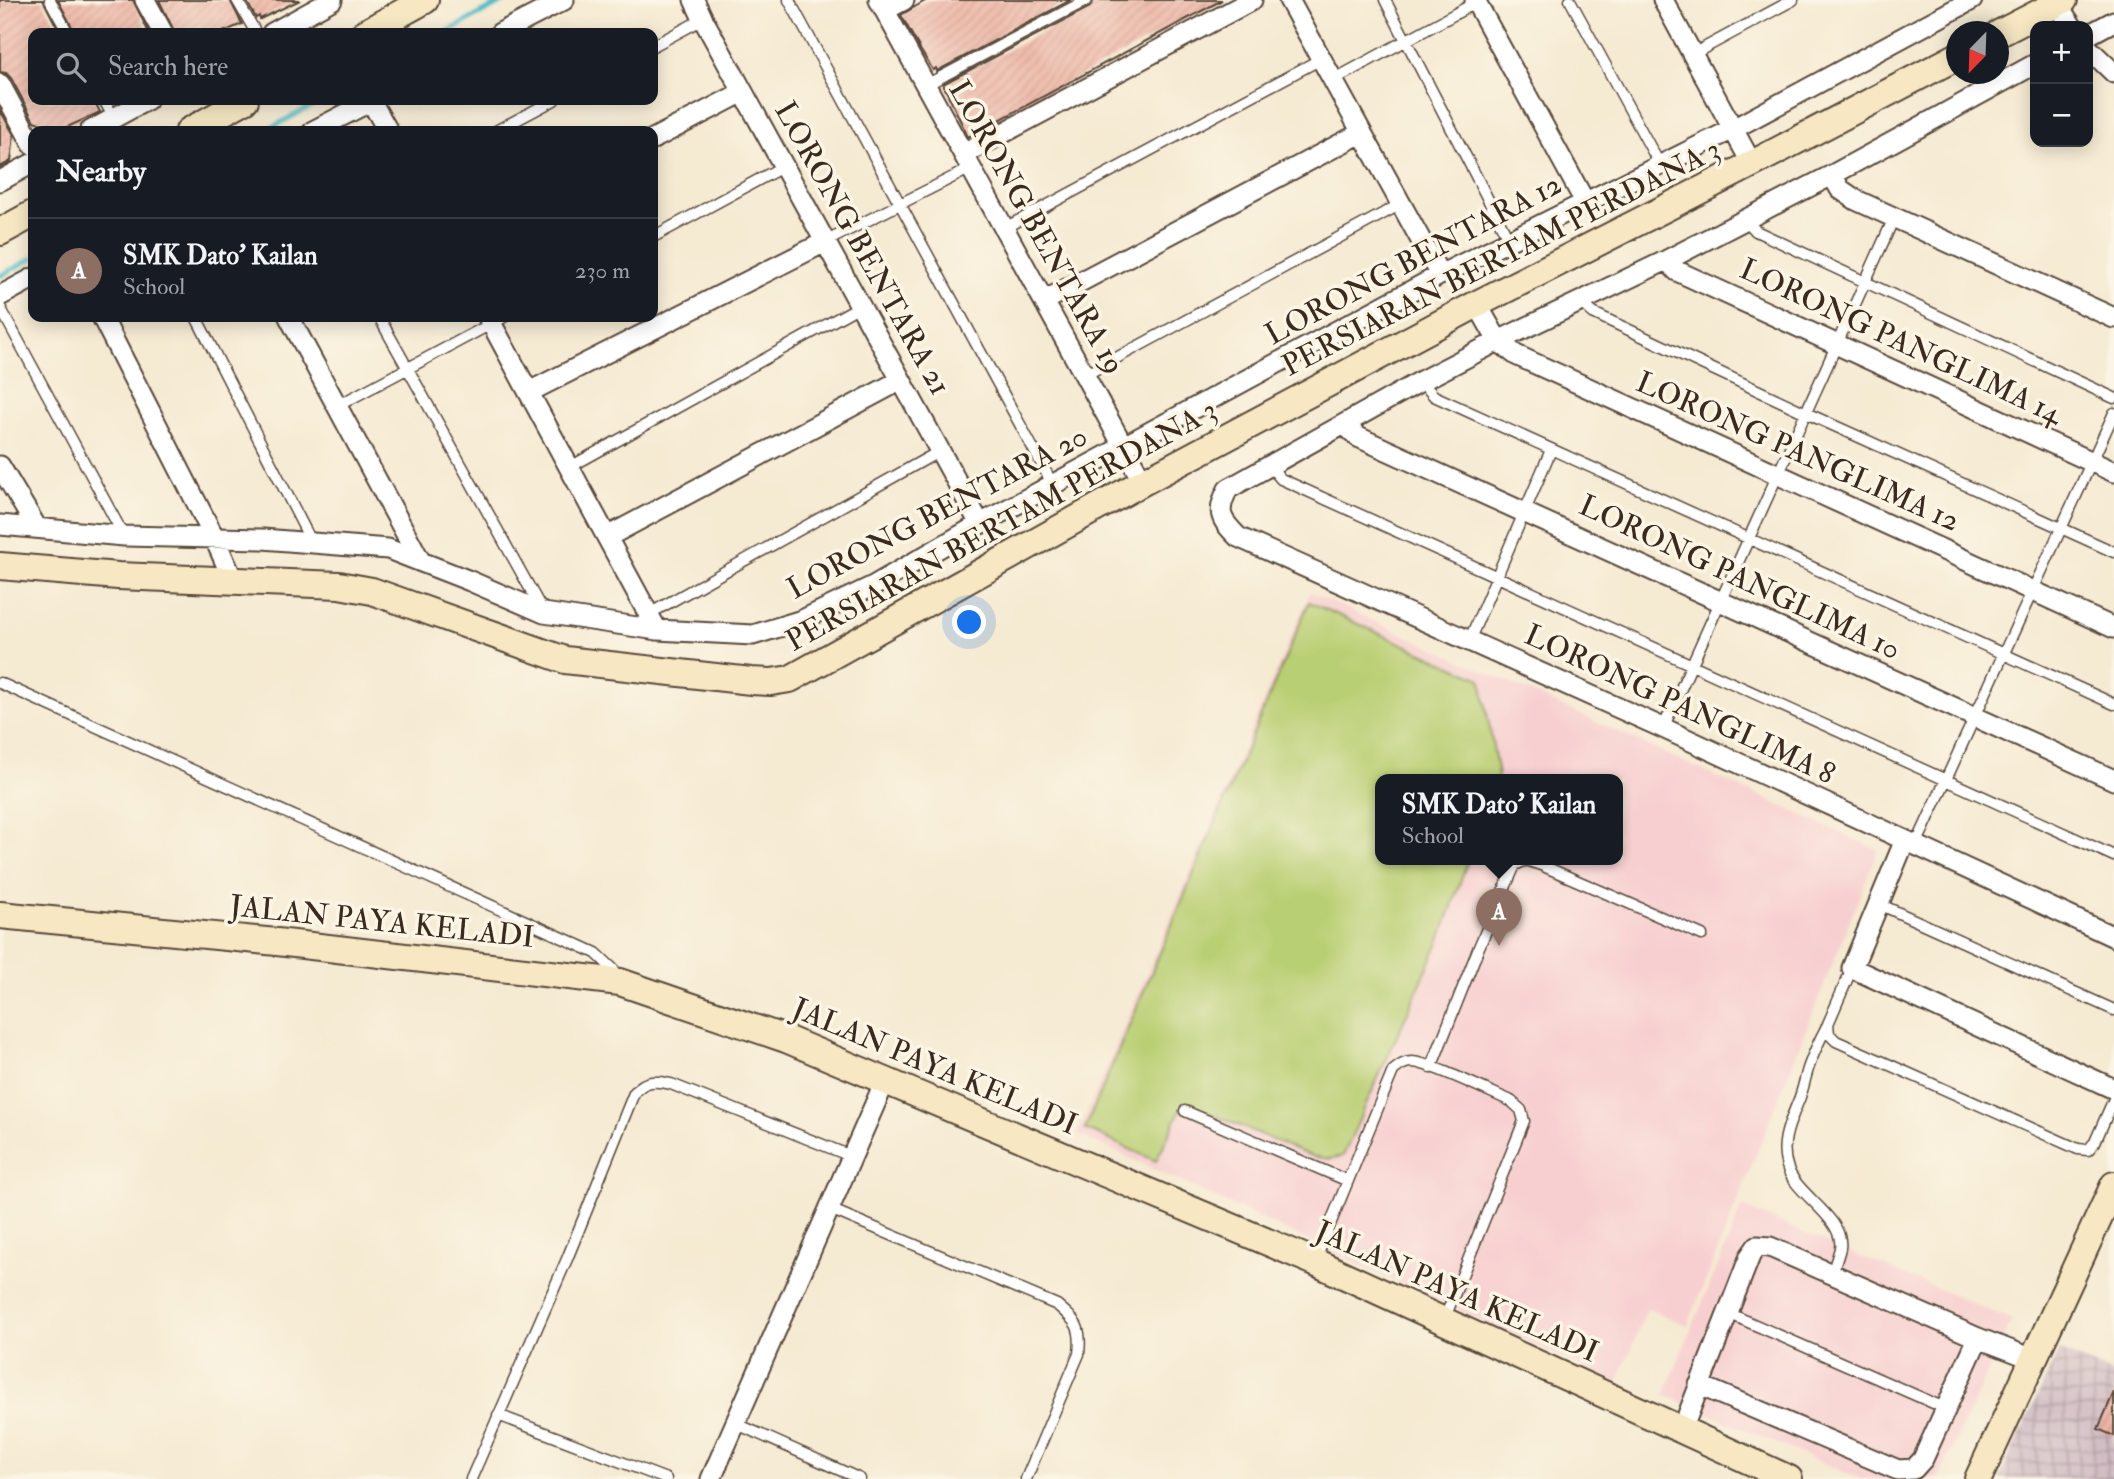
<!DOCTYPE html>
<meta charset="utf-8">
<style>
:root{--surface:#171b24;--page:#20242c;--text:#f1f3f6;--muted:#9ea1a6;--line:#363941;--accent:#8c9099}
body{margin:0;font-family:"IM FELL Double Pica",serif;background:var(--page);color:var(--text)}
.controls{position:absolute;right:21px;top:21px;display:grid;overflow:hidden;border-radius:14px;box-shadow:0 4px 18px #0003}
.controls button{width:63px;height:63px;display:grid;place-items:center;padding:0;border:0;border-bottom:2px solid var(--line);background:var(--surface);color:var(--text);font:35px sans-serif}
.compass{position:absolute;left:1946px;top:21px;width:63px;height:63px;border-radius:50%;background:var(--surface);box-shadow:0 4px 18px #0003;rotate:203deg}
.you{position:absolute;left:970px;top:623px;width:24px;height:24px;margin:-18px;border:5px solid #fff;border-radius:50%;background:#1a73e8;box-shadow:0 0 0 10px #1a73e833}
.badge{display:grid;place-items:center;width:46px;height:46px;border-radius:50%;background:var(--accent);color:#fff;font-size:23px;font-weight:700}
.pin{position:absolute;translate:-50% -58px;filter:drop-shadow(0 2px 4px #0008)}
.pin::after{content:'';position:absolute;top:37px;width:24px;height:21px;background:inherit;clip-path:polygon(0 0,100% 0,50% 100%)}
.popup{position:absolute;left:1375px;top:774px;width:248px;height:91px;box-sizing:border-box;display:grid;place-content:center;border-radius:14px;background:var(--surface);filter:drop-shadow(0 2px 5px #0005);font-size:23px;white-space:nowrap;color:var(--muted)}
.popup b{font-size:26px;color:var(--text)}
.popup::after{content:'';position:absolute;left:50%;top:100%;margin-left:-14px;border:14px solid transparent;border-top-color:var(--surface)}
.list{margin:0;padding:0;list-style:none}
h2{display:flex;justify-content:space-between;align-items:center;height:91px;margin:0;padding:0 28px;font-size:30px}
h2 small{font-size:23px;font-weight:400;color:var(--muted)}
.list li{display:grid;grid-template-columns:46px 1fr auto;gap:21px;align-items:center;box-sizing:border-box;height:105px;padding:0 28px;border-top:2px solid var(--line)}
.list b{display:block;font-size:26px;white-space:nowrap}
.list p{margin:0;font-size:23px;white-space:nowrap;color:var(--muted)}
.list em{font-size:23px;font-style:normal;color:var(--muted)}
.icon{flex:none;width:38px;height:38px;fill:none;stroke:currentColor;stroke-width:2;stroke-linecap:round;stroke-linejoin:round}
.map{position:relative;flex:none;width:2114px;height:1479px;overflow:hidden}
.search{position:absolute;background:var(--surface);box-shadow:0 4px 18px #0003;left:28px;top:28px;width:630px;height:77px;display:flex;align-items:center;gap:18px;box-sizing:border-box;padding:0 24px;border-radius:14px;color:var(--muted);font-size:26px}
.panel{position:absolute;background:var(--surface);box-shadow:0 4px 18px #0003;left:28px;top:126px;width:630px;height:196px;border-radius:14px}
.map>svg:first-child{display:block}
.built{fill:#f7cfd0;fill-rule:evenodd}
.industrial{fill:url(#industrial-grid)}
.green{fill:#b9cf73;stroke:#7a7c48;stroke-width:2}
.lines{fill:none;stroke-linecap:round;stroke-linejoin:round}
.stream{stroke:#4fbcc8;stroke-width:5}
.building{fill:url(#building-hatch)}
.lane-casing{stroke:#574739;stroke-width:13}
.street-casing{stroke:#574739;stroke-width:23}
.secondary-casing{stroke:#574739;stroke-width:30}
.lane{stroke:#fff;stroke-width:10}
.street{stroke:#fff;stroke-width:19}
.secondary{stroke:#f7e8c3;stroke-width:26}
.labels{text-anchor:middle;stroke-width:7;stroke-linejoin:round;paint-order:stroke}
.street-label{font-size:30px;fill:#3b2a1e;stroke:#fcf5e5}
</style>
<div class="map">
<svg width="2114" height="1479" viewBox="0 0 2114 1479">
<defs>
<pattern id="industrial-grid" width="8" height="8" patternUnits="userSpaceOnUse" patternTransform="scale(1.75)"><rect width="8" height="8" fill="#d2bdc5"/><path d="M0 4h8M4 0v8" fill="none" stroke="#ac9a9f"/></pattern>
<pattern id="building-hatch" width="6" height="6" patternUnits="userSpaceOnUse" patternTransform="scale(1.75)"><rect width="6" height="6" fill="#edb4a4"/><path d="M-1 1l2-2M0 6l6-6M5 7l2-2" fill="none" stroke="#cc9b8d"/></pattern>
</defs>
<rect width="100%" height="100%" fill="#fcf5e5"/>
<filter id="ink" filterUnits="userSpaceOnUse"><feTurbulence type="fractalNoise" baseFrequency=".0143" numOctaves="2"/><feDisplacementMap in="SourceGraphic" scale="14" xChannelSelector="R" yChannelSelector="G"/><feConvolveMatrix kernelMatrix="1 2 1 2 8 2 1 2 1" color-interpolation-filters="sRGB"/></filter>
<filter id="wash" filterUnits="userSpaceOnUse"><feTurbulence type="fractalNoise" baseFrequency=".00686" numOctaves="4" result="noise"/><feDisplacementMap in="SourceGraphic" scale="28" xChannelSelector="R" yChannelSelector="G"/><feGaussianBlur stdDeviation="1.57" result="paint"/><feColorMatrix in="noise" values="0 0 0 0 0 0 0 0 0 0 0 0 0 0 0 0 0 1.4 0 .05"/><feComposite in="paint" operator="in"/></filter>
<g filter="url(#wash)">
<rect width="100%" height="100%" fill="#f5ead2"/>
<path class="built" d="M1310,592L1878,850L1688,1325L1647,1309L1617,1383L1078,1134ZM1380,780H1618V860H1380Z
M1742,1207L2012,1320L1939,1477L1937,1479H1860L1664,1395Z"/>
<path class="industrial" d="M2059,1350L2114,1374V1479H1999Z"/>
<path class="green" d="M1309,602L1481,679L1498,775L1497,780H1380V860H1468L1440,940L1343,1156L1328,1159L1311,1156L1184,1102L1156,1161L1085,1129Z"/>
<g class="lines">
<path class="stream" d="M445,33L506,0
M265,131L323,100
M0,276L33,258"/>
</g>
<g id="blocks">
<path class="building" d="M0,0H43L60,33H33V100H94L100,112L59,131L34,121L11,78L6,73L0,72Z
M58,0H133L149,33H75Z
M159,0H230L242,24L221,33H175Z
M246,0H300L260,19L259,16L256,18Z
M927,0H1071L937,71L936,68L933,70L921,51L901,15Z
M1094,0H1222L968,137L943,84L1090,7Z
M0,110L14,135L11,161L0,167Z
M2114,1392V1436L2098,1429Z"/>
</g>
</g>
<g filter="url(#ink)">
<use href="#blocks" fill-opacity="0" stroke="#574739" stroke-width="2"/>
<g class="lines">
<g class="lane-casing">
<path id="lane" d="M50,0L68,33
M237,0L256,33
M789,0L1053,485
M1385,0L1509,240
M1570,0L1660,165
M653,46L703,19
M1693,54L1793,0
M1333,80L1477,2
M926,85L1087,0
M104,100L114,118
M496,131L554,100
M1745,219L1756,231L2114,398
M1005,228L1321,59
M653,237L784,166
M825,242L971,168
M1581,302L1593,313L1806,413L2114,552
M0,307L124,536
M196,317L312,543
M379,317L542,610
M1085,375L1401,204
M1421,381L1434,396L2114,704
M337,406L504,317
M1269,465L1281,479L2114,856
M570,467L860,306
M649,614L940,451
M1469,641L1551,450
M0,683L596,953L613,969L618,979
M1663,728L1894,218
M1916,845L2114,413
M1879,904L2114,1010
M1852,968L1828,1024L1829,1034L1836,1041L2078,1149L2088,1150L2095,1142L2114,1099
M1827,1026C1820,1039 1814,1052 1809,1066C1805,1077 1803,1091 1798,1102C1789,1124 1779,1145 1788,1169C1797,1195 1845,1219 1840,1248C1838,1257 1834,1266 1832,1274
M1431,1068L1479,947L1515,865L1526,860L1541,865L1702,935
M1185,1111L1348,1181
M830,1209L1057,1305C1077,1322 1082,1327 1079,1354L1026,1479
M1315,1261L1393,1071C1399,1066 1404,1062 1412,1062C1429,1062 1492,1093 1511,1101L1521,1110L1524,1121L1444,1320
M1728,1313L1947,1409
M498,1415L666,1479
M737,1424L860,1479
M471,1479L567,1259L634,1093C644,1080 655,1080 671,1084L853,1157"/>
</g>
<g class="street-casing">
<path id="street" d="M145,0L163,33
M694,0L703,19L980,524
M879,0L1143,482
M1289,0L1440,275
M1475,0L1585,202
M1663,0L1752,164
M2057,4L2072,26
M885,10L904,0
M272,33L332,0
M500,33L564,0
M2088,35L2114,21
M2088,48L2114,73
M2035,64L1832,175L1667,260L1498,341L1421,381L1228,489C1216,512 1220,519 1238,537L1663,728L2114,937
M0,84L33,145
M371,101L388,131
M90,131L147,100
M313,131L373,100
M653,139L743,92
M964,154L1252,0
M1832,175L1840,189L1856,200L2114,318
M0,181L33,163
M1667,260L1677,271L2114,472
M0,296L33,278
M1044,301L1361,133
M1477,304L1498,341L1516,355L2114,628
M102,317L214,537L233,580
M289,317L421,562
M488,317L657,630
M529,392L825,242
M1344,424L1358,437L2114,780
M0,466L37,528
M0,525L124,536L263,539L388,549L470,581L544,613L657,630L753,635L802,620L875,585L980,524L1440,275L1733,129L1972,0
M607,537L901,380
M1905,840L1852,968L2114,1089
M1699,1385L1898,1470L1914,1469L1923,1459L1978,1338
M1682,1430L1750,1256L1757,1246L1770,1247L1978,1338L2033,1359
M711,1479L885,1081"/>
</g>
<g class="secondary-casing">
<path id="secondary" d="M365,33L425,0
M1998,34L2064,0
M189,131L245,100
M0,232L33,214
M0,566L118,576L339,585L372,591L565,660L751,681L771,682L790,679L1143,482L1477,304L1752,164L1956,57
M0,915L277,942L620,982L786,1039L1315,1262L1789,1479
M1978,1479L2114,1185"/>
</g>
<use href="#lane" class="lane"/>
<use href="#street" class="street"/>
<use href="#secondary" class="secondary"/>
</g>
</g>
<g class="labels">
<g class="street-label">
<text transform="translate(1037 227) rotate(61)" y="10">LORONG BENTARA 19</text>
<text transform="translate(863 248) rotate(61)" y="10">LORONG BENTARA 21</text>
<text transform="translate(1501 257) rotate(-27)" y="10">PERSIARAN BERTAM PERDANA 3</text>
<text transform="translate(1413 259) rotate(-28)" y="10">LORONG BENTARA 12</text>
<text transform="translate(1901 341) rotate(25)" y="10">LORONG PANGLIMA 14</text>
<text transform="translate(1798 451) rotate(24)" y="10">LORONG PANGLIMA 12</text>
<text transform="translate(937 512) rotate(-28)" y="10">LORONG BENTARA 20</text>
<text transform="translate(1001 525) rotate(-29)" y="10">PERSIARAN BERTAM PERDANA 3</text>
<text transform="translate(1740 577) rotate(25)" y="10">LORONG PANGLIMA 10</text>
<text transform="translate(1680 704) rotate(25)" y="10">LORONG PANGLIMA 8</text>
<text transform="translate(382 921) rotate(6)" y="10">JALAN PAYA KELADI</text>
<text transform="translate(935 1066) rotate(23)" y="10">JALAN PAYA KELADI</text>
<text transform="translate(1457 1291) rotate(24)" y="10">JALAN PAYA KELADI</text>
</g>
</g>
</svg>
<div class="controls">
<button>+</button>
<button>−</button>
</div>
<svg class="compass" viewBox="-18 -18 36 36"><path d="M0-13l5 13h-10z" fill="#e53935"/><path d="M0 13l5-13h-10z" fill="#9ea1a6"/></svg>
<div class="you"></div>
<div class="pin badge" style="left:1499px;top:946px;background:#8d6e63">A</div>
<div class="popup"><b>SMK Dato' Kailan</b>School</div>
<div class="search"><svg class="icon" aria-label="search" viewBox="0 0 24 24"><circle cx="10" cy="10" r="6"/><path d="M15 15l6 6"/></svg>Search here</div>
<section class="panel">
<h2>Nearby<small></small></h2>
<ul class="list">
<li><span class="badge" style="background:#8d6e63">A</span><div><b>SMK Dato' Kailan</b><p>School</p></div><em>230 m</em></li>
</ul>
</section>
</div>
